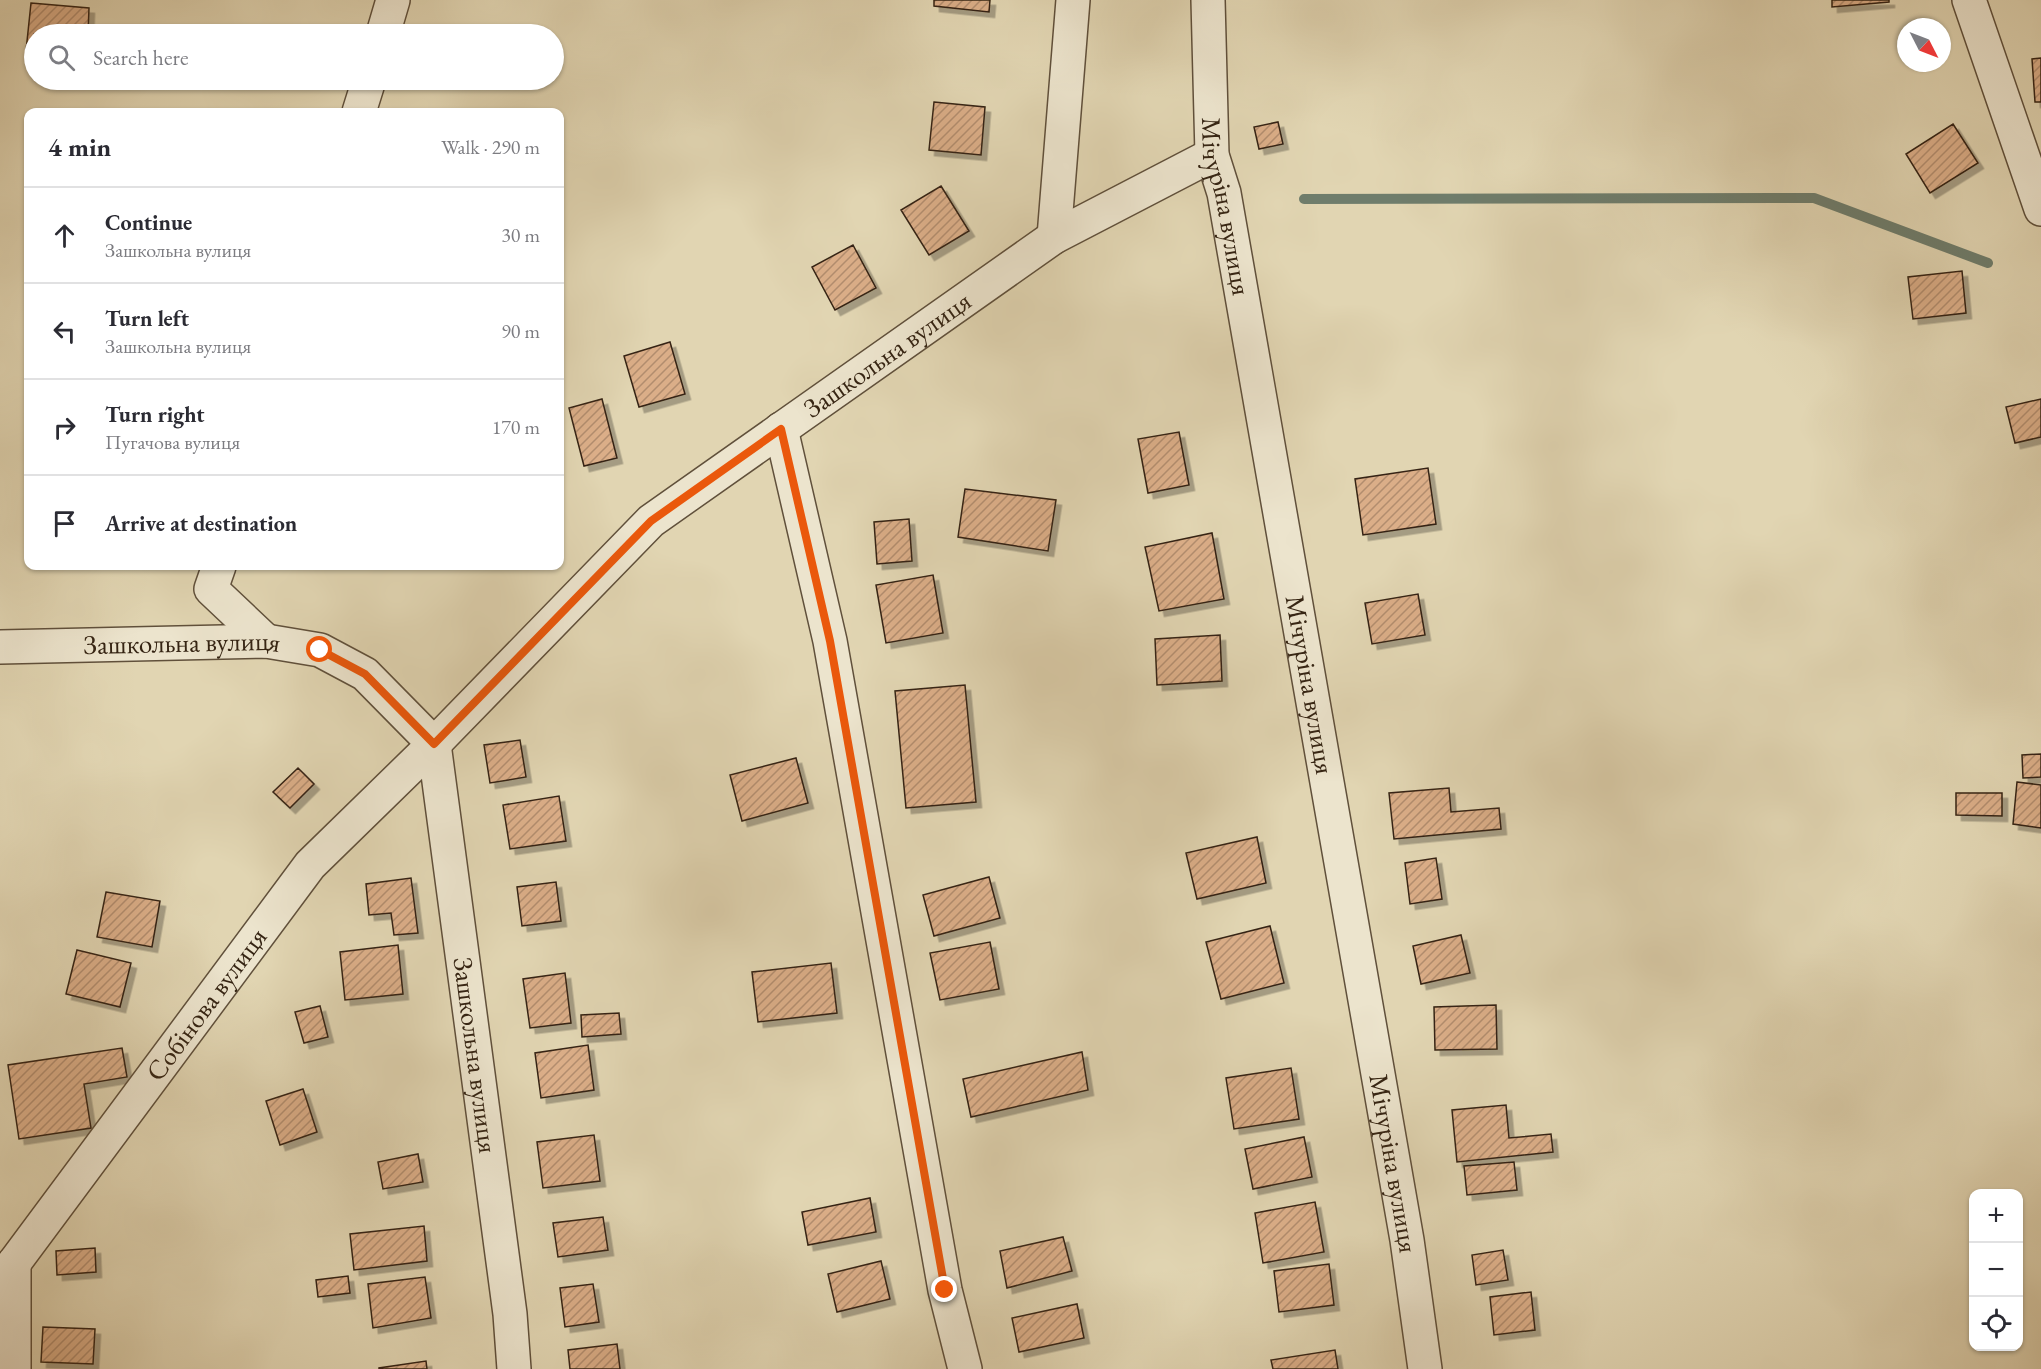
<!DOCTYPE html>
<meta charset="utf-8">
<style>
:root{--surface:#fff;--page:#f7f7f7;--text:#2b2b33;--muted:#7c7c81;--line:#e1e1e2}
body{margin:0;font-family:"EB Garamond",serif;background:var(--page);color:var(--text)}
.controls{position:absolute;right:18px;bottom:18px;display:grid;overflow:hidden;border-radius:12px;box-shadow:0 2px 4px #0004}
.controls button{width:54px;height:54px;display:grid;place-items:center;padding:0;border:0;border-bottom:2px solid var(--line);background:var(--surface);color:var(--text);font:30px sans-serif}
.compass{position:absolute;left:1897px;top:18px;width:54px;height:54px;border-radius:50%;background:var(--surface);box-shadow:0 2px 4px #0004;rotate:132deg}
.stop{position:absolute;width:18px;height:18px;margin:-14px;border:4px solid #ea580c;border-radius:50%;background:#fff}
.stop.end{background:#ea580c;border-color:#fff;box-shadow:0 2px 6px #0008}
.list{margin:0;padding:0;list-style:none}
h2{display:flex;justify-content:space-between;align-items:center;height:78px;margin:0;padding:0 24px;font-size:26px}
h2 small{font-size:20px;font-weight:400;color:var(--muted)}
.list li{display:grid;grid-template-columns:39px 1fr auto;gap:18px;align-items:center;box-sizing:border-box;height:96px;padding:0 24px;border-top:2px solid var(--line)}
.list b{display:block;font-size:22px;white-space:nowrap}
.list p{margin:0;font-size:20px;white-space:nowrap;color:var(--muted)}
.list em{font-size:20px;font-style:normal;color:var(--muted)}
.icon{flex:none;width:33px;height:33px;fill:none;stroke:currentColor;stroke-width:2;stroke-linecap:round;stroke-linejoin:round}
.map{position:relative;flex:none;width:2041px;height:1369px;overflow:hidden}
.search{position:absolute;background:var(--surface);box-shadow:0 2px 4px #0004;left:24px;top:24px;width:540px;height:66px;display:flex;align-items:center;gap:15px;box-sizing:border-box;padding:0 21px;border-radius:33px;color:var(--muted);font-size:22px}
.panel{position:absolute;background:var(--surface);box-shadow:0 2px 4px #0004;left:24px;top:108px;width:540px;height:462px;border-radius:12px}
.map>svg:first-child{display:block}
.lines{fill:none;stroke-linecap:round;stroke-linejoin:round}
.stream{stroke:#6f7d6c;stroke-width:10}
.building{fill:url(#building-hatch);stroke:#352413;stroke-width:1.5;filter:url(#shadow)}
.minor-casing{stroke:#60503b;stroke-width:36}
.minor{stroke:#ece4cd;stroke-width:33}
.route{stroke:#ea580c;stroke-width:8}
.labels{text-anchor:middle;stroke-width:6;stroke-linejoin:round;paint-order:stroke}
.street-label{font-size:27px;fill:#352413;stroke:#ece4cd}
</style>
<div class="map">
<svg width="2041" height="1369" viewBox="0 0 2041 1369">
<defs>
<pattern id="building-hatch" width="6" height="6" patternUnits="userSpaceOnUse" patternTransform="scale(1.5)"><rect width="6" height="6" fill="#dbae88"/><path d="M-1 1l2-2M0 6l6-6M5 7l2-2" fill="none" stroke="#b28d6e"/></pattern>
<filter id="shadow"><feDropShadow dx="5.5" dy="5.5" stdDeviation="0" flood-color="#0004"/></filter>
</defs>
<rect width="100%" height="100%" fill="#e1d5b2"/>
<filter id="stains"><feTurbulence type="fractalNoise" baseFrequency=".00333" numOctaves="4"/><feColorMatrix values="0 0 0 0 .2 0 0 0 0 .09 0 0 0 0 .02 0 0 0 .5 -.17"/></filter>
<radialGradient id="worn" r=".72"><stop offset=".6" stop-color="#630" stop-opacity="0"/><stop offset="1" stop-color="#630" stop-opacity=".3"/></radialGradient>
<g class="lines">
<path class="stream" d="M1304,199L1814,198L1988,263"/>
</g>
<path class="building" d="M934,0H990L989,12L934,6Z
M1832,0H1889V2L1832,7Z
M31,3L89,8L88,34H34V51H26Z
M2041,58V102H2035L2032,59Z
M934,102L985,107L981,155L929,150Z
M1278,122L1283,144L1259,149L1254,127Z
M1953,124L1978,163L1930,193L1906,154Z
M941,186L969,231L929,255L901,210Z
M853,245L876,288L835,310L812,267Z
M1962,271L1966,313L1913,319L1908,277Z
M670,342L685,394L639,407L624,356Z
M602,399L617,458L584,466L569,408Z
M2041,399V437L2015,443L2006,407Z
M1179,432L1189,485L1148,493L1138,439Z
M1428,468L1436,524L1363,535L1355,479Z
M965,489L1056,500L1048,551L958,537Z
M909,519L912,561L877,564L874,522Z
M1212,533L1224,599L1159,611L1145,547Z
M933,575L943,633L886,643L876,585Z
M1418,594L1425,635L1372,644L1365,603Z
M1220,635L1222,681L1157,685L1155,639Z
M965,685L976,802L906,808L895,691Z
M520,740L526,777L490,783L484,745Z
M2041,754V777L2023,778L2022,755Z
M796,758L808,803L742,821L730,775Z
M298,768L314,784L290,808L273,792Z
M2017,782L2041,785V828L2013,824Z
M1449,788L1451,812L1499,808L1501,829L1394,839L1389,793Z
M1956,793H2002V816L1956,815Z
M559,796L566,841L510,849L503,805Z
M1257,837L1266,883L1197,899L1186,853Z
M1436,858L1442,899L1410,904L1405,863Z
M989,877L1000,918L934,936L923,895Z
M411,878L418,933L394,935L391,913L369,915L366,884Z
M556,882L561,921L522,926L517,887Z
M106,892L160,901L152,947L97,937Z
M1270,926L1284,983L1221,999L1206,942Z
M1461,935L1470,973L1421,984L1413,946Z
M990,942L999,989L940,1000L930,953Z
M398,945L403,994L345,1000L340,952Z
M77,950L131,963L120,1007L66,994Z
M831,963L837,1013L758,1022L752,972Z
M565,973L571,1023L530,1028L523,979Z
M1496,1005L1497,1049L1435,1050L1434,1007Z
M320,1006L328,1037L304,1043L295,1012Z
M619,1013L621,1034L582,1037L581,1015Z
M588,1045L594,1090L541,1098L535,1053Z
M122,1048L127,1077L84,1084L91,1128L19,1139L8,1065Z
M1082,1052L1088,1090L971,1117L963,1079Z
M1291,1068L1299,1119L1234,1129L1226,1078Z
M303,1089L317,1132L280,1145L266,1101Z
M1506,1105L1509,1138L1551,1134L1553,1152L1457,1162L1452,1110Z
M594,1135L600,1181L543,1188L537,1142Z
M1304,1137L1312,1177L1253,1189L1245,1149Z
M418,1154L423,1182L383,1189L378,1162Z
M1514,1162L1517,1190L1467,1195L1464,1166Z
M870,1198L876,1232L808,1245L802,1212Z
M1315,1202L1324,1252L1263,1263L1255,1213Z
M603,1217L608,1250L558,1257L553,1223Z
M424,1226L427,1261L354,1270L350,1234Z
M1063,1237L1072,1271L1007,1288L1000,1251Z
M95,1248L96,1272L57,1275L56,1251Z
M1503,1250L1508,1280L1476,1285L1472,1255Z
M881,1261L890,1299L837,1312L828,1274Z
M1329,1264L1334,1305L1279,1312L1274,1271Z
M348,1276L350,1293L318,1297L316,1280Z
M425,1277L431,1318L373,1328L368,1284Z
M593,1284L599,1322L565,1327L560,1288Z
M1531,1292L1535,1330L1494,1335L1490,1297Z
M1077,1304L1084,1338L1019,1352L1012,1318Z
M43,1327L95,1329L93,1364L41,1362Z
M617,1344L620,1369H570L568,1350Z
M1335,1350L1338,1369H1273L1271,1360Z
M426,1361L427,1369H379V1368Z"/>
<g class="lines">
<g class="minor-casing">
<g id="minor">
<path id="s1" d="M1208,0L1212,155L1224,193L1407,1240L1425,1369"/>
<path d="M1969,0L2041,209"/>
<path d="M383,34L393,0"/>
<path d="M359,112L369,80"/>
<path d="M1054,237L1073,0"/>
<path d="M781,429L830,641L945,1290L965,1369"/>
<path d="M219,566L211,589L266,641"/>
<path id="s2" d="M0,647L266,641L320,650L365,674L434,744L510,1314L514,1369"/>
<path id="s3" d="M0,1282L310,865L434,744L651,521L1054,237L1212,155"/>
<path d="M14,1369V1263"/>
</g>
</g>
<use href="#minor" class="minor"/>
</g>
<g class="lines">
<path class="route" d="M320,650L365,674L434,744L651,521L781,429L830,641L945,1290"/>
</g>
<g class="labels">
<g class="street-label">
<text dy="9" stroke="none"><textPath href="#s1" startOffset="208">Мічуріна вулиця</textPath></text>
<text dy="9" stroke="none"><textPath href="#s3" startOffset="1293">Зашкольна вулиця</textPath></text>
<text dy="9" stroke="none"><textPath href="#s2" startOffset="182">Зашкольна вулиця</textPath></text>
<text dy="9" stroke="none"><textPath href="#s1" startOffset="694">Мічуріна вулиця</textPath></text>
<text dy="9" stroke="none"><textPath href="#s3" startOffset="346">Собінова вулиця</textPath></text>
<text dy="9" stroke="none"><textPath href="#s2" startOffset="784">Зашкольна вулиця</textPath></text>
<text dy="9" stroke="none"><textPath href="#s1" startOffset="1180">Мічуріна вулиця</textPath></text>
</g>
</g>
<rect width="100%" height="100%" filter="url(#stains)"/>
<rect width="100%" height="100%" fill="url(#worn)"/>
</svg>
<div class="controls">
<button>+</button>
<button>−</button>
<button><svg class="icon" aria-label="locate" viewBox="0 0 24 24"><circle cx="12" cy="12" r="6"/><path d="M12 2v4M12 18v4M2 12h4M18 12h4"/></svg></button>
</div>
<svg class="compass" viewBox="-18 -18 36 36"><path d="M0-13l5 13h-10z" fill="#e53935"/><path d="M0 13l5-13h-10z" fill="#7c7c81"/></svg>
<div class="stop" style="left:320px;top:650px"></div>
<div class="stop end" style="left:945px;top:1290px"></div>
<div class="search"><svg class="icon" aria-label="search" viewBox="0 0 24 24"><circle cx="10" cy="10" r="6"/><path d="M15 15l6 6"/></svg>Search here</div>
<section class="panel">
<h2>4 min<small>Walk · 290 m</small></h2>
<ul class="list">
<li><svg class="icon" aria-label="ahead" viewBox="0 0 24 24"><path d="M12 20V5M6 11l6-6 6 6"/></svg><div><b>Continue</b><p>Зашкольна вулиця</p></div><em>30 m</em></li>
<li><svg class="icon" aria-label="left" viewBox="0 0 24 24"><path d="M17 20v-9H6M10 6l-5 5 5 5"/></svg><div><b>Turn left</b><p>Зашкольна вулиця</p></div><em>90 m</em></li>
<li><svg class="icon" aria-label="right" viewBox="0 0 24 24"><path d="M7 20v-9h11M14 6l5 5-5 5"/></svg><div><b>Turn right</b><p>Пугачова вулиця</p></div><em>170 m</em></li>
<li><svg class="icon" aria-label="arrive" viewBox="0 0 24 24"><path d="M6 21V4h12l-3 4 3 4H6"/></svg><div><b>Arrive at destination</b></div></li>
</ul>
</section>
</div>
